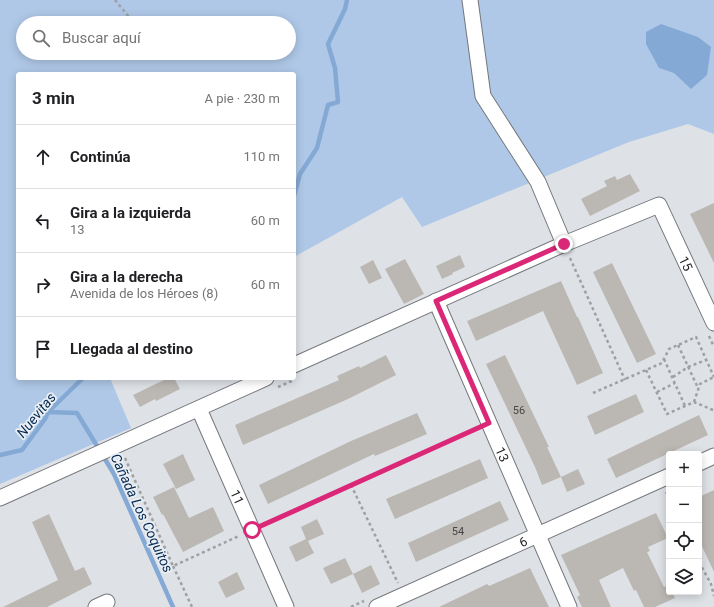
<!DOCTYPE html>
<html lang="es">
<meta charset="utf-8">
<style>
:root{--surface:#fff;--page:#f2f2f2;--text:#202124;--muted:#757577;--line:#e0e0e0}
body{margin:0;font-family:Roboto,sans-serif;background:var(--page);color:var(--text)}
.controls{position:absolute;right:12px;bottom:12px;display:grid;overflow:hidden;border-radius:4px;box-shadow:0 2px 10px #0003}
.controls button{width:36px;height:36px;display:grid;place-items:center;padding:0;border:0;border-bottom:1px solid var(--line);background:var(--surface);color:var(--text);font:20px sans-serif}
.stop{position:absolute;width:12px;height:12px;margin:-9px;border:3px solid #db2777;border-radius:50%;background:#fff}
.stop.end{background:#db2777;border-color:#fff;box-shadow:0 1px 4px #0008}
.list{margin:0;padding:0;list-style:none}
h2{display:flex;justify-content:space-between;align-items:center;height:52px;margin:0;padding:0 16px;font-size:17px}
h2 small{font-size:13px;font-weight:400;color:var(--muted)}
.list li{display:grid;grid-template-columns:26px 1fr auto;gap:12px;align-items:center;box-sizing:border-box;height:64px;padding:0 16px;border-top:1px solid var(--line)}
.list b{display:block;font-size:15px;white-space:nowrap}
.list p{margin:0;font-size:13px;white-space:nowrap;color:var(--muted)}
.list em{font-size:13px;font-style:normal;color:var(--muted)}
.icon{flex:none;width:22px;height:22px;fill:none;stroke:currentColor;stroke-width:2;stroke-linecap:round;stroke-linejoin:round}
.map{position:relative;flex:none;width:714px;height:607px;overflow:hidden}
.search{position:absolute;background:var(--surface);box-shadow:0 2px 10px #0003;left:16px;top:16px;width:280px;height:44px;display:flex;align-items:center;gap:10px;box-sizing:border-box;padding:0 14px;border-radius:22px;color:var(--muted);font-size:15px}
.panel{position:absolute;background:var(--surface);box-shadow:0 2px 10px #0003;left:16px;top:72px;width:280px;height:308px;border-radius:4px}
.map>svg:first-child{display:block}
.green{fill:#afc8e7;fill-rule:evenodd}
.water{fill:#85a9d5}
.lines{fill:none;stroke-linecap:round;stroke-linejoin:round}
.stream{stroke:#85a9d5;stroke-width:4.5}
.building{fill:#bbb8b3}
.minor-casing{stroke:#74777c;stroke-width:17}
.path{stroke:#9da1a4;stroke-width:2.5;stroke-dasharray:3 3;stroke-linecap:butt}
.minor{stroke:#fff;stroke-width:15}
.route{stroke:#db2777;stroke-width:5}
.labels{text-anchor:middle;stroke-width:3.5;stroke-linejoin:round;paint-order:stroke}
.number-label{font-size:11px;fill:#464746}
.street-label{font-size:13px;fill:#1f2122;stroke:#ebeff4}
.water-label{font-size:14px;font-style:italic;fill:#042b53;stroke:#ebeff4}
</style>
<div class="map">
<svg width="714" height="607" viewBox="0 0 714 607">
<rect width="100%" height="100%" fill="#dee2e7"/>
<path class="green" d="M0,0H714V134L688,124L629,142L422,227L402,197L294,257V74H18V378H110L131,428L0,484ZM23,23H289V53H23Z"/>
<path class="water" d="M661,24L698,37L711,47L707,75L691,89L674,73L659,68L646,44V32Z"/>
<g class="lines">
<path class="stream" d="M294,196L300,174L317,148L328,105L338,102L335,68L328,44L345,9L347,0
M48,412L77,413L114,474L173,607
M0,455L22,450L45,419L48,412L83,378"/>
</g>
<path class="building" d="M630,174L640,191L590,216L581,199L607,186L604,181L615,176L617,180Z
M714,203V263L690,214Z
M460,255L465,267L452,273L453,274L442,279L436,266Z
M405,259L424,294L404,304L385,269Z
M373,260L382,278L369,284L360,267Z
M612,263L656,354L637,363L593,272Z
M561,281L577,317H578L603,373L577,385L543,311L476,341L467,321Z
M386,355L396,375L348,399L243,445L235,425L339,380L337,376L359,366L360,368Z
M505,355L549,447H547L561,477L542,485L535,467L486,364Z
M168,378H174L180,389L156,401L155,399L140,407L133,395Z
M636,394L644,412L595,435L587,416Z
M417,413L427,434L375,456L374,454L268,504L259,485L351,441Z
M699,415L708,435L616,478L607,459Z
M183,454L195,480L176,489L163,464Z
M480,459L488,478L395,519L386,499Z
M578,469L585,484L567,492L561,477Z
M174,487L189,518L213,507L224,531L183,552L163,514L162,515L153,497Z
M714,490V572L699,540V497Z
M500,501L509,520L416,562L408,543Z
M656,513L668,538L648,547L650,551L647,552L664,587L668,585L669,592H672L675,598L655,607H644L636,590L634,591L623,568L599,580L611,607H582L577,597L580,595L561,555Z
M49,514L75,571L84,567L92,584L47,607H3L58,580L32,522Z
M317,519L324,534L308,541L314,553L296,562L289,547L306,539L301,527Z
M345,558L353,574L331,584L323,568Z
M371,565L380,584L362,593L353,574Z
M530,568L549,607H439L487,584L489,586Z
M237,572L245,589L226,598L218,582Z"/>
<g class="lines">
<g class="minor-casing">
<g id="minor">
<path d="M470,0L483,96L538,182L564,244"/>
<path id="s1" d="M436,301L569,607"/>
<path id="s2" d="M294,365L564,244L659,205L714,323"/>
<path id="s3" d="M199,409L286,607"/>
<path d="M699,463L714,456"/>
<path d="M0,498L266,378"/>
<path d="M96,607L107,602"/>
<path id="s4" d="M377,607L669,476"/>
</g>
</g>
<path class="path" d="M115,0L134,23
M570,258L625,380
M709,336L714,347
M678,345L698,388
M664,359L685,406
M646,370L667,414L694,402L713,410
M673,377L688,367L706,360
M278,387L294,380
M657,392L675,383
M593,393L662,363L669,349L696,337L714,377
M694,402L700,384L714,377
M125,458L173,566L239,536
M351,485L398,583
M666,492L669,497
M265,524L475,429
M699,562L711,584L714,596
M173,566L192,607
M351,607L364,601"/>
<use href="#minor" class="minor"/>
</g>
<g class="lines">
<path class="route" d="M252,530L489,423L436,301L564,244"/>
</g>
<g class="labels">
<g class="number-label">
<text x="519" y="414">56</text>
<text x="458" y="535">54</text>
</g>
<g class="street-label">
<text dy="5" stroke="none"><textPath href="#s2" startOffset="463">15</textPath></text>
<text dy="5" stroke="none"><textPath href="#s1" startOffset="167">13</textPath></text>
<text dy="5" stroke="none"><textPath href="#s3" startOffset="96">11</textPath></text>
<text dy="5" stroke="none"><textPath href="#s4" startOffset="160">6</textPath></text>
</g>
<g class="water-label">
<text transform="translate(36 415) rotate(-51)" y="5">Nuevitas</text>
<text transform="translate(142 513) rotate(65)" y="5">Cañada Los Coquitos</text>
</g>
</g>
</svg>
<div class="controls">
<button>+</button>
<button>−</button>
<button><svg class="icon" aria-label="locate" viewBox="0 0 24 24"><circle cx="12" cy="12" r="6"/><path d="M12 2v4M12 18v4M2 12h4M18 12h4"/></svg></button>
<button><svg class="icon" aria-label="layers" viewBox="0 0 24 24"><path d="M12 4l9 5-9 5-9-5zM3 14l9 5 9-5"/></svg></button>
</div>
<div class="stop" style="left:252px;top:530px"></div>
<div class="stop end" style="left:564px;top:244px"></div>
<div class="search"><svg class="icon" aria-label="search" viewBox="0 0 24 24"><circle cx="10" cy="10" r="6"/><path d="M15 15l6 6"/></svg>Buscar aquí</div>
<section class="panel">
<h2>3 min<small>A pie · 230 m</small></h2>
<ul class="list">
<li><svg class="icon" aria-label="ahead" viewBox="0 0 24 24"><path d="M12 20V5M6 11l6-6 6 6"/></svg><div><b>Continúa</b></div><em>110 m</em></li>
<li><svg class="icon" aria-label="left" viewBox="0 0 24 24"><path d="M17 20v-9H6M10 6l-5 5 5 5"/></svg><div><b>Gira a la izquierda</b><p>13</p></div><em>60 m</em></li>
<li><svg class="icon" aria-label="right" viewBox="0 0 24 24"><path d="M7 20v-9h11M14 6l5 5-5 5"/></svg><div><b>Gira a la derecha</b><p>Avenida de los Héroes (8)</p></div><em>60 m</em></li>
<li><svg class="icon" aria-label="arrive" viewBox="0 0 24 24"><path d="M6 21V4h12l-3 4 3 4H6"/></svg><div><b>Llegada al destino</b></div></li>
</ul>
</section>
</div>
